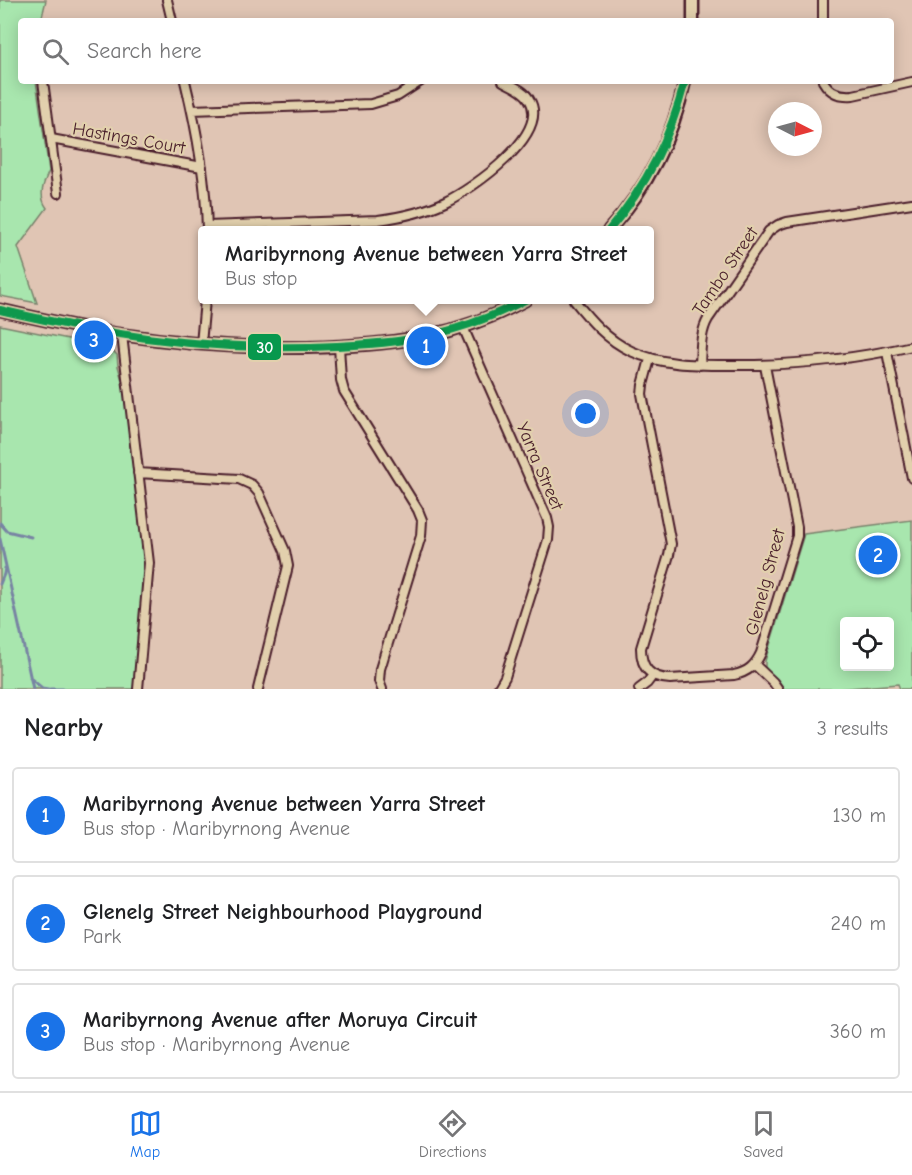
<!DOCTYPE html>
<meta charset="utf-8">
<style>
:root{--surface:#fff;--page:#f2f2f2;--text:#202124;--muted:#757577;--line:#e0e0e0;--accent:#1a73e8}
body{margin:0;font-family:"Comic Neue",sans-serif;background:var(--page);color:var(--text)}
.controls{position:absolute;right:18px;bottom:18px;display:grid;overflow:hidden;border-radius:6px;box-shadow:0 3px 15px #0003}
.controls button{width:54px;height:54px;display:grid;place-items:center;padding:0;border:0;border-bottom:2px solid var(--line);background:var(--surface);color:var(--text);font:30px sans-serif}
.compass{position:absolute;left:768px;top:102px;width:54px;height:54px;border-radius:50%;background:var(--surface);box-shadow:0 3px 15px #0003;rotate:96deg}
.you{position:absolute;left:586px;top:414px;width:21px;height:21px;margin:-15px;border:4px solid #fff;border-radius:50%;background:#1a73e8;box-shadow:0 0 0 9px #1a73e833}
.badge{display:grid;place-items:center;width:39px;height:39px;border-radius:50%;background:var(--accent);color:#fff;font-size:20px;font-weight:700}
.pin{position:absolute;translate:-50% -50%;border:3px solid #fff;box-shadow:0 2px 6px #0006}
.popup{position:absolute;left:198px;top:226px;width:456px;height:78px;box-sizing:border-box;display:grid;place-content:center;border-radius:6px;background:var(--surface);filter:drop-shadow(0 2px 4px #0005);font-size:20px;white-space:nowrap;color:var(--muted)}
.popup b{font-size:22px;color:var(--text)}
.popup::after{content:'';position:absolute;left:50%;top:100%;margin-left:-12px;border:12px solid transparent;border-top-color:var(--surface)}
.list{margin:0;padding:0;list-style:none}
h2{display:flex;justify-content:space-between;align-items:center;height:78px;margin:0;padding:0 24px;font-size:26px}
h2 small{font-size:20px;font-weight:400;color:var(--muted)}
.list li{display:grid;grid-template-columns:39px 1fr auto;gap:18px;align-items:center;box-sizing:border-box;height:96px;margin:0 12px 12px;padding:0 12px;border:2px solid var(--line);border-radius:6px}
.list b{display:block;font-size:22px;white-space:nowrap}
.list p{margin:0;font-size:20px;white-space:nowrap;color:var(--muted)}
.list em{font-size:20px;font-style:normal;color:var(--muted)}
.icon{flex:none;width:33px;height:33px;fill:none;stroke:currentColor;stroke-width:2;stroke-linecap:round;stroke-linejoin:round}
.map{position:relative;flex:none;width:912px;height:689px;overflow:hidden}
.search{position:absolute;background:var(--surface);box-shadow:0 3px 15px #0003;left:18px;right:18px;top:18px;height:66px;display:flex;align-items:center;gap:15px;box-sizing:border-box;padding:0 21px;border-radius:6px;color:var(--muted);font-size:22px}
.sheet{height:402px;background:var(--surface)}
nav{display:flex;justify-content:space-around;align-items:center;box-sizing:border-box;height:84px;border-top:2px solid var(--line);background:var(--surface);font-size:16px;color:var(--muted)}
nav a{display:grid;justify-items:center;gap:3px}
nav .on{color:var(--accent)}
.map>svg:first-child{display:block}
.green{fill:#a8e6ae;stroke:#79826c;stroke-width:1.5;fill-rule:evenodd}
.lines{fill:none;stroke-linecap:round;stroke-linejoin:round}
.stream{stroke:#7884a3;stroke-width:3}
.street-casing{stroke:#4a1f2b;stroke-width:12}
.secondary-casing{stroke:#4a1f2b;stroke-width:15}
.street{stroke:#e2d0ad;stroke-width:8}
.secondary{stroke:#e2d0ad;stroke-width:10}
.bus-1-casing{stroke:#e2d0ad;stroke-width:12}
.bus-1{stroke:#07984d;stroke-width:8}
.labels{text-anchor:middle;stroke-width:4.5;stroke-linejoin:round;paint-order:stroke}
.street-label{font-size:18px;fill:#4a1f2b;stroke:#e2d0ad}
.line-badge{stroke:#e2d0ad;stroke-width:2}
.badge-label{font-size:16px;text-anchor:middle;font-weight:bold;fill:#fff}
</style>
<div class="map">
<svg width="912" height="689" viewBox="0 0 912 689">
<rect width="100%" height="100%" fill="#e0c5b4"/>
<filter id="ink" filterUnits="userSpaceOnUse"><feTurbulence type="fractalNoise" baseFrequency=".0167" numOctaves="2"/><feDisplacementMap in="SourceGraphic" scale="12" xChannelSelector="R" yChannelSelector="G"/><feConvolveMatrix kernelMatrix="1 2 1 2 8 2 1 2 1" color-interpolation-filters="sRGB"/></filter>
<g filter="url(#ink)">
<path class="green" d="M0,0H46L41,21H21V81H36L49,171C43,184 38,196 47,208L18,247L37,303L0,296Z
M0,325L88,343H91L113,351L117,355L118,366L123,384L145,561L135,689H0Z
M912,520V689H900L898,684L836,689H784L765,667V661L804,534ZM844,622H890V666H844Z"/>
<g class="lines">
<path class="stream" d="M0,523L7,531L31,537
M0,539L33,689
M0,584L4,574L5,568
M30,678L42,688L48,689
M50,689H63"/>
<g class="street-casing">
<path id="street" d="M167,0L172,21
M823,21V0
M43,81L58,193
M185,81C197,130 206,180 207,230
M823,81C830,93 839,96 853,95L912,82
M192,110L371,104L398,96L421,81
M51,139L202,167
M207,226L378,220C401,217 424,212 445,202C472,189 552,134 529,99C524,90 512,86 503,81
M574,300C590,320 607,340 631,351C661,365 694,365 726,365C789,366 850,360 912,346
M463,327L547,518L549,527L548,540L505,677L498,689
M122,335L149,563L138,689
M201,344L205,300
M339,346L341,380L344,391L418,510L422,520L421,536L380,669L379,681L382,689
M887,352L912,478
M650,359L643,385L642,394L671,544L669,555L641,648C641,668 650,678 670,679L734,675C748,672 755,666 761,653L797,536V527L765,366
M700,365C701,349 700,333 708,319L769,231L778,225L787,222L912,203
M138,473L239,479L252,485L259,493L285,551L288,566L258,689
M755,665L773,682L778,689
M639,689L647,683L653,675"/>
</g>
<g class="secondary-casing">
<path id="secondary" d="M693,21V0
M609,230C647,188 673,136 685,81
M0,310C41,319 83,329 125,335C190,345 257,349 324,347C398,344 459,336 525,300"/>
</g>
<use href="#street" class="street"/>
<use href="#secondary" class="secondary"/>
<g class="bus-1-casing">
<path id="bus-1" d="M609,230C647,185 670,139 685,81
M0,310C35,318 71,326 107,332C183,345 260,350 337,346C376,344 416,341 454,329C479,322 502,312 525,300"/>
</g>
<use href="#bus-1" class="bus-1"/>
</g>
</g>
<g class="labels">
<g class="street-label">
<text transform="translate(129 138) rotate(10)" y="6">Hastings Court</text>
<text transform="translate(725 271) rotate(-56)" y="6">Tambo Street</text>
<text transform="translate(540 466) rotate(67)" y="6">Yarra Street</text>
<text transform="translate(765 582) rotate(-75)" y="6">Glenelg Street</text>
</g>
</g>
<rect class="line-badge" x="247" y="333" width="35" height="28" rx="6" fill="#07984d"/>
<g class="badge-label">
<text x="265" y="353">30</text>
</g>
</svg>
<div class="controls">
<button><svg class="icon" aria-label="locate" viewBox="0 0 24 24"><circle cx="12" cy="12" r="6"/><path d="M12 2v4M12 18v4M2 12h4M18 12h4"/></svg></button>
</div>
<svg class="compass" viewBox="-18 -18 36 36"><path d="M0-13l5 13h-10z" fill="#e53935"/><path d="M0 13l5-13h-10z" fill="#757577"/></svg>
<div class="you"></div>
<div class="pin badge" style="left:426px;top:346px">1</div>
<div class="popup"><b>Maribyrnong Avenue between Yarra Street</b>Bus stop</div>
<div class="pin badge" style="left:878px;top:555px">2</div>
<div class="pin badge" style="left:94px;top:340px">3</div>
<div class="search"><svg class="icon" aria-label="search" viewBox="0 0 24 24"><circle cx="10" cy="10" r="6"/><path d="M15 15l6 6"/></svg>Search here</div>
</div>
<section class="sheet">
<h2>Nearby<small>3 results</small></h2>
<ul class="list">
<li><span class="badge">1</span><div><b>Maribyrnong Avenue between Yarra Street</b><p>Bus stop · Maribyrnong Avenue</p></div><em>130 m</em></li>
<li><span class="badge">2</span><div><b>Glenelg Street Neighbourhood Playground</b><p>Park</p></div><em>240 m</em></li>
<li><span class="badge">3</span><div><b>Maribyrnong Avenue after Moruya Circuit</b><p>Bus stop · Maribyrnong Avenue</p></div><em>360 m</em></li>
</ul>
</section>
<nav>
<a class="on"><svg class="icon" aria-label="map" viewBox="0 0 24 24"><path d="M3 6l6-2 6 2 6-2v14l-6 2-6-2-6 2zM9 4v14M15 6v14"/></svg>Map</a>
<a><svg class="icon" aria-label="directions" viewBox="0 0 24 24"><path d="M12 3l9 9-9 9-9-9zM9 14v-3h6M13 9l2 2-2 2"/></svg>Directions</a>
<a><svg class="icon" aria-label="saved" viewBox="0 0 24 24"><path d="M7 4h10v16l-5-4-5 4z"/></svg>Saved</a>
</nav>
